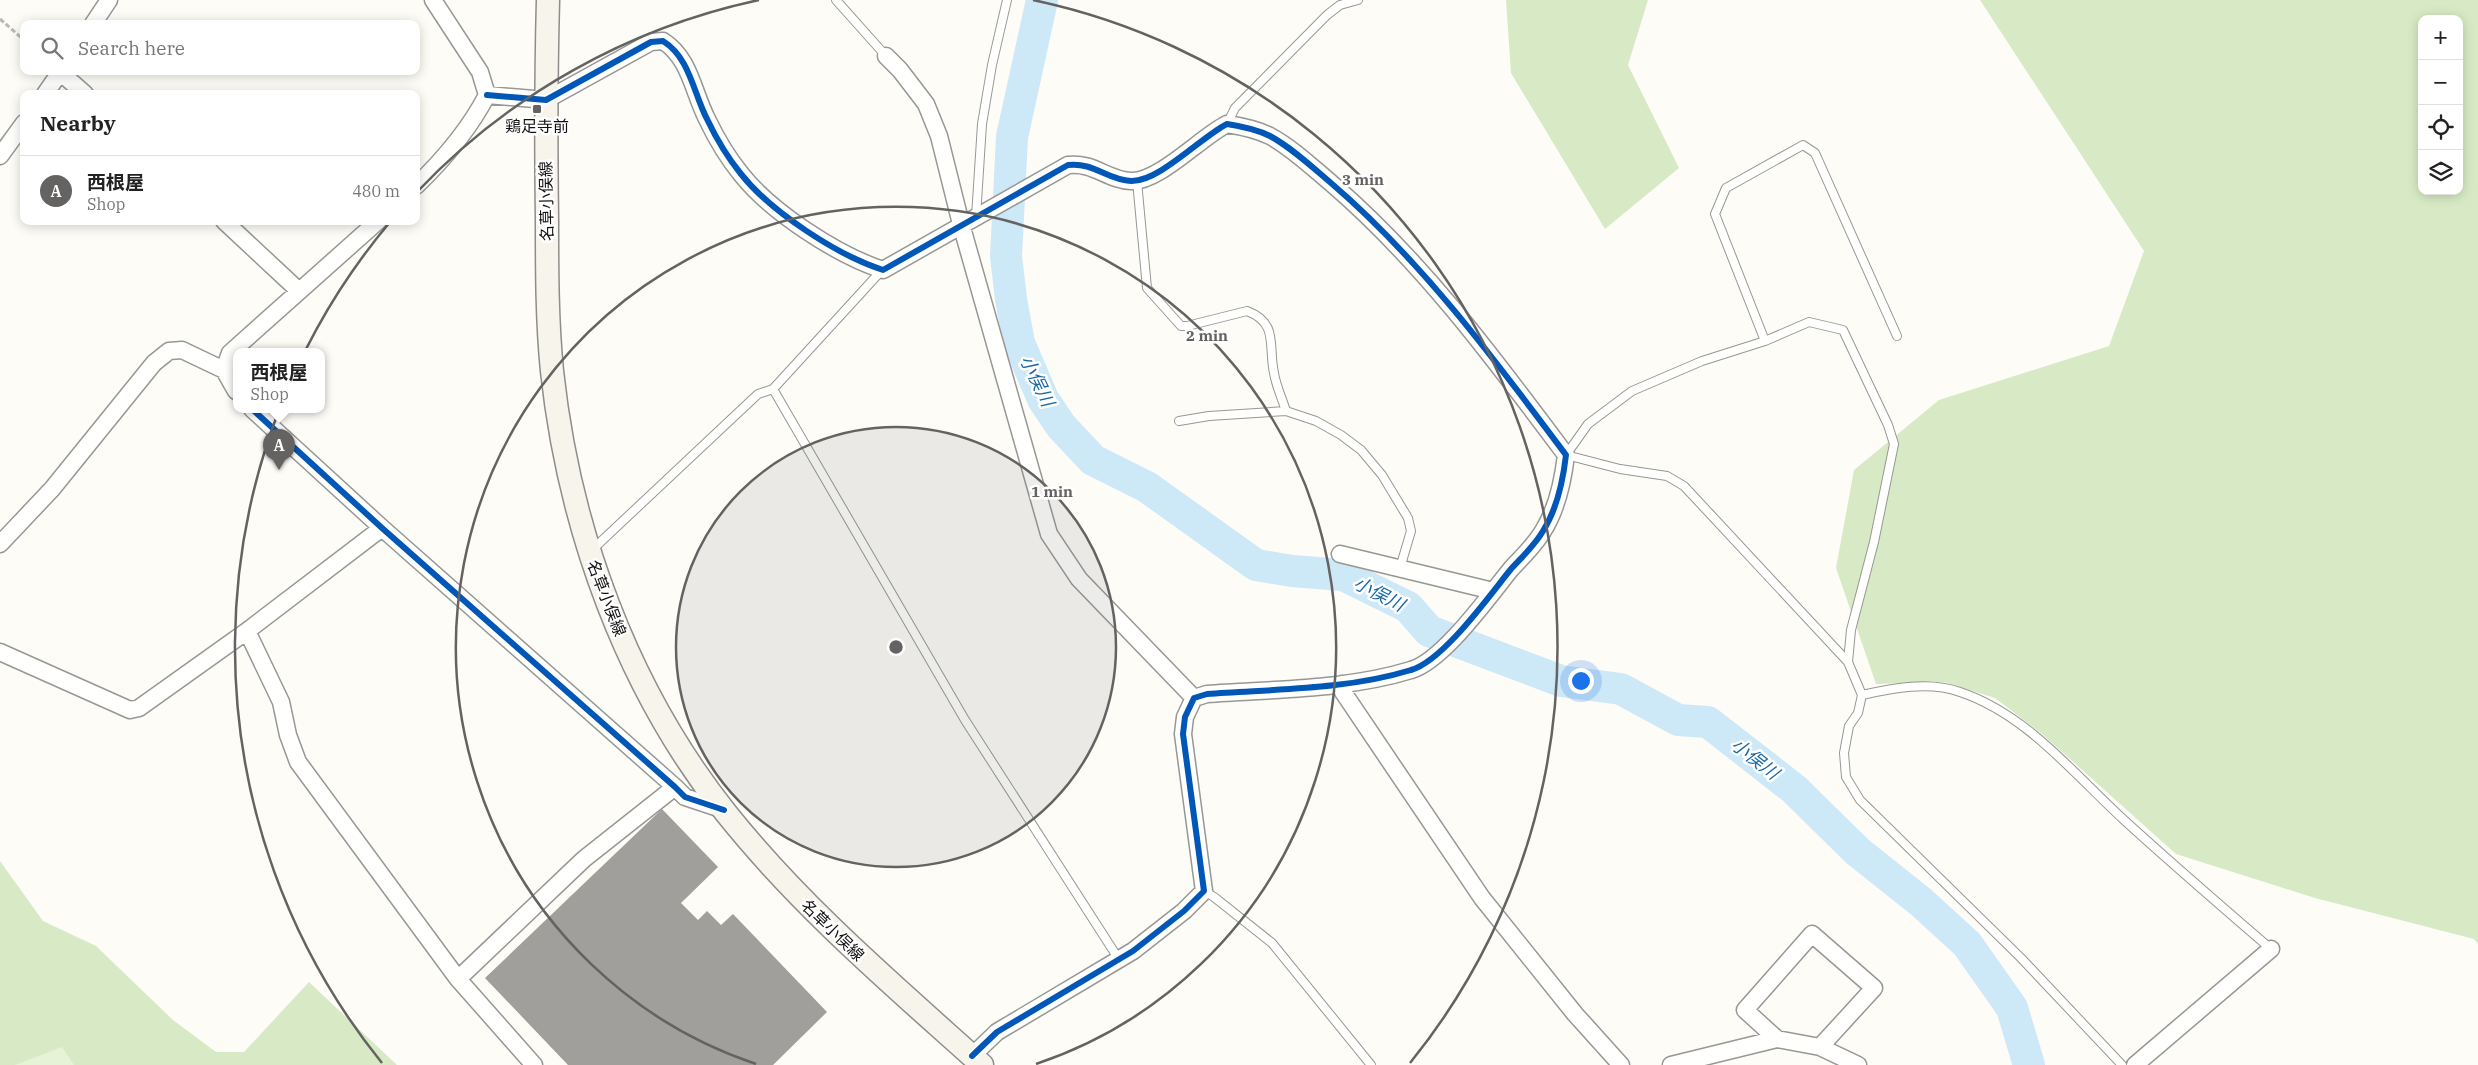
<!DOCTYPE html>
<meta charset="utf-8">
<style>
:root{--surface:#fff;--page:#f6f6f6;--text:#222;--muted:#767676;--line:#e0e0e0;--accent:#646362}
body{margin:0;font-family:"IBM Plex Serif","Noto Sans JP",serif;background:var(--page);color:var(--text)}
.controls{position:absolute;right:15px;top:15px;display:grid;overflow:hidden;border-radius:10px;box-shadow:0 2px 12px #0003}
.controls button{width:45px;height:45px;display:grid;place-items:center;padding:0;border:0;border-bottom:1px solid var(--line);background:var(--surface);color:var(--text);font:25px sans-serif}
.you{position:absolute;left:1580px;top:680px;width:18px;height:18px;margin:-12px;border:4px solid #fff;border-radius:50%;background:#1a73e8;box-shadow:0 0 0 8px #1a73e833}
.badge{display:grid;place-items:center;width:32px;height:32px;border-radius:50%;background:var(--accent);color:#fff;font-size:16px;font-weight:700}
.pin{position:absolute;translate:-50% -41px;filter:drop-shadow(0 1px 2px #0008)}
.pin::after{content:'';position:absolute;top:26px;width:18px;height:15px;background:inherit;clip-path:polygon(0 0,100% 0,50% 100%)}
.popup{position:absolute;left:233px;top:348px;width:92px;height:65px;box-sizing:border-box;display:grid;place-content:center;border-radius:10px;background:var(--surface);filter:drop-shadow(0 1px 4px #0005);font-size:16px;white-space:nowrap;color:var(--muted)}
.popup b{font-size:19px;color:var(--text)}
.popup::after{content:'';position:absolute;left:50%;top:100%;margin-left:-10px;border:10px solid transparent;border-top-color:var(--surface)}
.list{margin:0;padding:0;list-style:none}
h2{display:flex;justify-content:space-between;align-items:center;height:65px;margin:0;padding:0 20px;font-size:21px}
h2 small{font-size:16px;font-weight:400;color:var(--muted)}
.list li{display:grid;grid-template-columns:32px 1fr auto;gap:15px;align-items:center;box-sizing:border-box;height:70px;padding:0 20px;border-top:1px solid var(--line)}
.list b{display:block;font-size:19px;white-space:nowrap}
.list p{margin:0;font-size:16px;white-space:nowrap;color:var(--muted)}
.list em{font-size:16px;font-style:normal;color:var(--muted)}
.icon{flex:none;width:28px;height:28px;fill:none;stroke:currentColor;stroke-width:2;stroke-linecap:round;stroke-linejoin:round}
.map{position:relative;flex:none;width:2478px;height:1065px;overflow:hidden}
.search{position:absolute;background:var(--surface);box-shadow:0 2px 12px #0003;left:20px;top:20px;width:400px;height:55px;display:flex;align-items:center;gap:12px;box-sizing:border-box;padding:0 18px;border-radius:10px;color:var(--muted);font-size:19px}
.panel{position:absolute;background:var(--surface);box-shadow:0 2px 12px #0003;left:20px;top:90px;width:400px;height:135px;border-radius:10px}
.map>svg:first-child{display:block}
.green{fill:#e7f3d7}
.forest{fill:#d8eac5;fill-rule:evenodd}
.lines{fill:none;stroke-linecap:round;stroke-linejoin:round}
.river{stroke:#cde8f7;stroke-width:32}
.building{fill:#a19f9c}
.service-casing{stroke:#979795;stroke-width:10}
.minor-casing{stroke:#979795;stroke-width:19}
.secondary-casing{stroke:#8e8d8b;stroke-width:25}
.path{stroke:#b9b9b8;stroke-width:3;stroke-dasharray:5 2.5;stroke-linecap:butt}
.service{stroke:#fffffe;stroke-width:8}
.minor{stroke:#fffffe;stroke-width:16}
.secondary{stroke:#f6f4eb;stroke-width:22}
.cycleway-casing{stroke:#fff;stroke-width:9}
.cycleway{stroke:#0057b8;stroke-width:6}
.ring{fill:none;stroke:#646362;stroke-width:2.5}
.poi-dot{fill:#646362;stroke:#fff;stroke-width:2}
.labels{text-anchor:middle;stroke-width:5;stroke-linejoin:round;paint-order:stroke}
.poi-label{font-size:16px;fill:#111;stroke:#fff}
.street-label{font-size:16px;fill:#111;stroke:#fff}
.water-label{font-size:18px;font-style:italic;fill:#1768a6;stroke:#fff}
.centre{fill:#646362;stroke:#fff;stroke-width:2.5}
.ring-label{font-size:15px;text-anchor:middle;font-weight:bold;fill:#646362;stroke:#fff;stroke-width:5;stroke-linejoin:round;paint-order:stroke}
</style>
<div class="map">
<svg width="2478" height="1065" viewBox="0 0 2478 1065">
<rect width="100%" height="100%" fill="#fdfcf7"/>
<path class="green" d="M0,1029L62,1047L98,1065H0Z"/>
<path class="forest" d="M1506,0H1648L1628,65L1679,168L1605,229L1511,73Z
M1980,0H2478V944L2474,939L2315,898L2176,854L2042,734L1995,698L1944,682L1876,684L1836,568L1854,470L1939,400L2109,346L2144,251ZM2422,19H2459V191H2422Z
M0,861L43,921L96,946L173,1020L216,1052H244L309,982L397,1065H74L62,1047L15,1065H0Z"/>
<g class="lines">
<path class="river" d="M1042,0L1012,137L1006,256L1011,299L1019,343L1043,399L1061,426L1093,460L1147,487L1256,565L1292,571L1343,575L1408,607L1429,631L1561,681L1621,689L1678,720L1708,722L1794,789L1857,851L1921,902L1967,944L2012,1008L2029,1065"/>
</g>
<path class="building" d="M662,809L718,867L681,903L698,920L707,911L721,925L733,914L827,1012L773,1065H568L485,978Z"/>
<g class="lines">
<g class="service-casing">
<path id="service" d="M836,0L886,56
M1227,124L1235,108L1327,15L1340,5L1358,0
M1137,181L1147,288L1181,326H1187L1247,311C1279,323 1268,346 1274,373C1276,386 1282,398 1286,411
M976,217L982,124L992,65L1007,0
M1765,341L1715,214L1726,188L1803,145L1815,153L1897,336
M773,389L965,720L1118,958
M1179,421L1209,416L1286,411L1316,421L1341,435L1361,450L1382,475L1408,518L1411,531L1400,568
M593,549L758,394L773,389L882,270
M1848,662L1851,630L1874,542L1894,444L1888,425L1843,330L1809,322L1765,341L1702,361L1632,391L1588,424L1566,455L1620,469L1667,476L1684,486L1848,662L1862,695L1858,713L1849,726L1844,753L1846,777L1860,800L2021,958L2122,1065
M1862,695C1893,688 1929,681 1960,692C2026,714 2072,772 2123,819C2171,863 2221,906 2271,949
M1204,891L1214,897L1272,943L1371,1065"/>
</g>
<g class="minor-casing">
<path id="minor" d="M93,24L109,0
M886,56L900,70L926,104L939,136L961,224L1049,534L1079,579L1194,698
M60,72L85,94
M45,94L61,71
M487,95L546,100L651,42L663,41C690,58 693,92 707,119C716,138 728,158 741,174C771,212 837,255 883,270L1068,165C1094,162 1107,180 1131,181C1159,182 1201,137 1227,124C1240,126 1258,130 1270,136C1292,148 1312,167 1331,183C1422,261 1495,360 1566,455C1563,481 1557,509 1543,531C1535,545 1522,557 1511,569C1489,596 1443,661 1411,670C1346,690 1274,689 1207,694L1194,698L1185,717L1183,734L1204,891L1184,911L1133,951L997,1032L972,1056
M0,156L24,123
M416,186C445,158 469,130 487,95L480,72L433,0
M224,221L298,290
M236,391L224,370L230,353L378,221
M252,409L382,528L675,787L685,797L724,810
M0,544L52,489L154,363L169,351L182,350L224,370
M1340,554L1493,591
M247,631L281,702L288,735L298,762L458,979L534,1065
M0,652L130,710L139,708L247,631L382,528
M1342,684L1343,692L1482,898L1575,1014L1621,1065
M458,979L584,859L675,787
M1777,1039L1745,1010L1812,934L1874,988L1820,1047
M1671,1065L1777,1039L1820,1047L1858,1065
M2135,1065L2271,949"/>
</g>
<g class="secondary-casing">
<path id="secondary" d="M548,0C546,73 546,146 547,219C547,270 547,321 552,371C569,529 627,689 726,813C801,907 893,985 982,1065"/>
</g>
<path class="path" d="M0,19L24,40"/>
<use href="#service" class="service"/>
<use href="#minor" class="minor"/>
<use href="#secondary" class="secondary"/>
<g class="cycleway-casing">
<path id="cycleway" d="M487,95L546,100L651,42L663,41C690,58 693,92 707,119C716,138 728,158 741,174C771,212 837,255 883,270L1068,165C1094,162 1107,180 1131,181C1159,182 1201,137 1227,124C1240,126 1258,130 1270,136C1292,148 1312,167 1331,183C1422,261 1495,360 1566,455C1563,481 1557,509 1543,531C1535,545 1522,557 1511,569C1489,596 1443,661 1411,670C1346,690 1274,689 1207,694L1194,698L1185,717L1183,734L1204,891L1184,911L1133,951L997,1032L972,1056
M252,409L382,528L675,787L685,797L724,810"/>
</g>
<use href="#cycleway" class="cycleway"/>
</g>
<circle cx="896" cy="647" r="220" fill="#646362" fill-opacity=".12"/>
<g class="ring">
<circle cx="896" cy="647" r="220"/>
<path d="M756 1064A440 440 0 1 1 1036 1064"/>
<path d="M382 1063A661 661 0 0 1 390 222M417 192A661 661 0 0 1 759 0M1033 0A661 661 0 0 1 1410 1063"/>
</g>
<rect class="poi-dot" x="532" y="104" width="10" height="10" rx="2.5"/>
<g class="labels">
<g class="poi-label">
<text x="537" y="132">鶏足寺前</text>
</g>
<g class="street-label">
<text transform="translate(546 201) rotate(-91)" y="6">名草小俣線</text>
<text transform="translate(607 598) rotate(69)" y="6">名草小俣線</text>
<text transform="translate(833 930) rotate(44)" y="6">名草小俣線</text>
</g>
<g class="water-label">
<text transform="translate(1037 381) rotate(64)" y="6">小俣川</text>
<text transform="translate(1379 594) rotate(27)" y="6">小俣川</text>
<text transform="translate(1755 759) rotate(38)" y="6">小俣川</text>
</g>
</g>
<circle cx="896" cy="647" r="8" class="centre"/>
<g class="ring-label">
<text x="1363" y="185">3 min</text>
<text x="1207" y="341">2 min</text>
<text x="1052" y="497">1 min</text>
</g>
</svg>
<div class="controls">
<button>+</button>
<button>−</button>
<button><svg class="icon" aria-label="locate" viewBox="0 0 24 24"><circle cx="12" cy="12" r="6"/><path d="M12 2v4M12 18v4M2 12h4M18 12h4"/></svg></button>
<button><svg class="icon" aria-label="layers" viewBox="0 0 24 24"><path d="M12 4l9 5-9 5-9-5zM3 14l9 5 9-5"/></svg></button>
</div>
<div class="you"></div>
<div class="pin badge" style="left:279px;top:470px">A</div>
<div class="popup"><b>西根屋</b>Shop</div>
<div class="search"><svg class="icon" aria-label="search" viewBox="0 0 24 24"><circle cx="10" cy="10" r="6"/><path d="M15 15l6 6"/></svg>Search here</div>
<section class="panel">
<h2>Nearby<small></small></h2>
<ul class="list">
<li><span class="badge">A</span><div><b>西根屋</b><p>Shop</p></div><em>480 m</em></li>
</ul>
</section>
</div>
